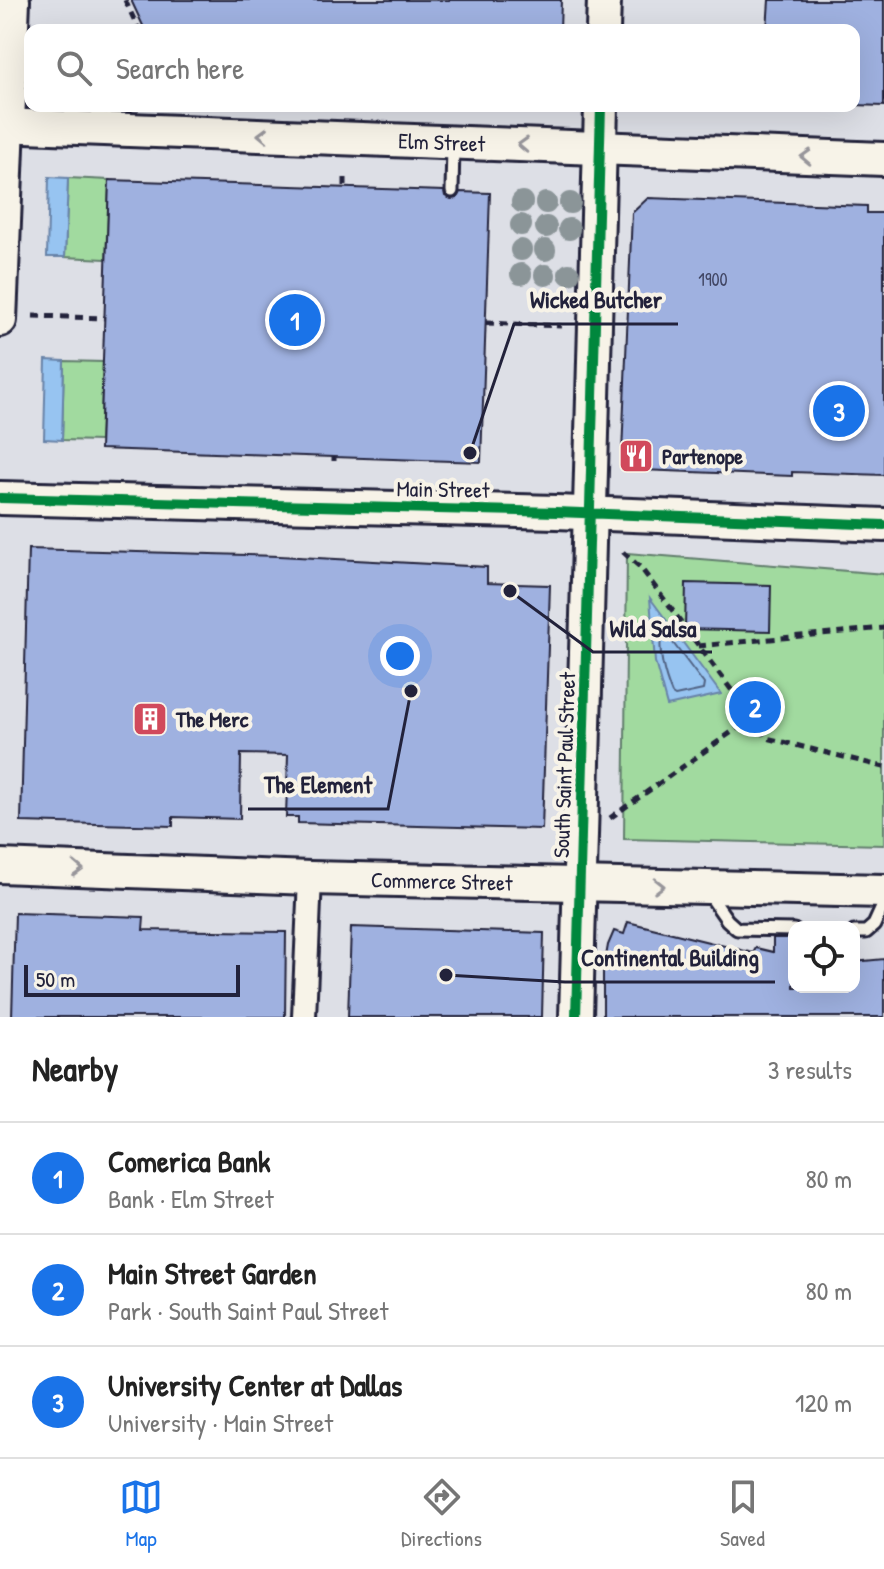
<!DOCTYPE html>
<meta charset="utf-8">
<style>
:root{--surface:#fff;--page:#f6f6f6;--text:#222;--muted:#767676;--line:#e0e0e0;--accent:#1a73e8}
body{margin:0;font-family:"Patrick Hand",sans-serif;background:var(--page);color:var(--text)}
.controls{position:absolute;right:24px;bottom:24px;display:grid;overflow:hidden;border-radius:16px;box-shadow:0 8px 32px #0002}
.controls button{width:72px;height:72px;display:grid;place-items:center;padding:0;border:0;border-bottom:2px solid var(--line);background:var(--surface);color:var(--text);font:40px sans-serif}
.scale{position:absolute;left:24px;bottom:20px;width:216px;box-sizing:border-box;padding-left:8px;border:4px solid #22223b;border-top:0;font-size:22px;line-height:28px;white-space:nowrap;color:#22223b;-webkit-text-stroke:6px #f7f3e8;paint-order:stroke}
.you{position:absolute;left:400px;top:656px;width:28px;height:28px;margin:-20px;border:6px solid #fff;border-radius:50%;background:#1a73e8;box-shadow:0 0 0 12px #1a73e833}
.badge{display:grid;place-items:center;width:52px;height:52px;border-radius:50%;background:var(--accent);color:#fff;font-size:26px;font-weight:700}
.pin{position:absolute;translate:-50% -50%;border:4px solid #fff;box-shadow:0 2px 8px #0006}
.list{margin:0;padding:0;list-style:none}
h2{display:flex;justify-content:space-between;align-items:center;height:104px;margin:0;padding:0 32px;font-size:34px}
h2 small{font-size:26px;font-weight:400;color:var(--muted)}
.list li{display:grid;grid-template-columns:52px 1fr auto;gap:24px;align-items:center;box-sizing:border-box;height:112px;padding:0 32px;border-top:2px solid var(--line)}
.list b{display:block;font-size:30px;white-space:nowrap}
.list p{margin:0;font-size:26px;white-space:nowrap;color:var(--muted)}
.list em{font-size:26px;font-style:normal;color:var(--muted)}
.icon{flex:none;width:44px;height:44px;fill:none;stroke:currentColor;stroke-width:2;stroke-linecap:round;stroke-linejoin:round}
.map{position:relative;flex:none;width:884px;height:1017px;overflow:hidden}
.search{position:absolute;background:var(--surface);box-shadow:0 8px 32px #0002;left:24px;right:24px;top:24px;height:88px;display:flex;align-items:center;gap:20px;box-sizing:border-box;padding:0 28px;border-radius:16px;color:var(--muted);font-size:30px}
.sheet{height:440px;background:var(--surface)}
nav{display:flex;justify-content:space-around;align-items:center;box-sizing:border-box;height:112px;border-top:2px solid var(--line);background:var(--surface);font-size:22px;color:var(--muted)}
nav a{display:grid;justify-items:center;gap:4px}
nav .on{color:var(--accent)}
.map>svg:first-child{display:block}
.green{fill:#a1da9f;stroke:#627e6d;stroke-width:2}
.water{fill:#97c4f1;stroke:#6883a8;stroke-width:2}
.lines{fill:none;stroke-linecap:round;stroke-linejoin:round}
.shore{stroke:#516384;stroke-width:2}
.building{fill:#9fb1e0;stroke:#22223b;stroke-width:2}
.lane-casing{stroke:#22223b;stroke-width:17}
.street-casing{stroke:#22223b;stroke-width:28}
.secondary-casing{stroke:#22223b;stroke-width:38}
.path{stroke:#22223b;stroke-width:5;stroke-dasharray:8 6;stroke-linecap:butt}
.lane{stroke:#f7f3e8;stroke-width:11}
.street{stroke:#f7f3e8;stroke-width:22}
.secondary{stroke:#f7f3e8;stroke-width:32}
.cycleway-casing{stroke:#f7f3e8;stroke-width:15}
.cycleway{stroke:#00873e;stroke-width:10}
.tree{fill:#8b9598}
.oneway{stroke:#97959a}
.labels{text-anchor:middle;stroke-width:8;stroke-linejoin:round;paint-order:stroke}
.number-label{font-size:18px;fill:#414664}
.street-label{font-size:22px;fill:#22223b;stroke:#f7f3e8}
.poi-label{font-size:22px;font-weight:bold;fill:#22223b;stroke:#f7f3e8;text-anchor:start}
.leader{fill:none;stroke:#22223b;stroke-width:3}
.callout-dot{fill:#22223b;stroke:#f7f3e8;stroke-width:3}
.callout-label{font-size:24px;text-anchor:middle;font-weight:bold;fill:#22223b;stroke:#f7f3e8;stroke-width:8;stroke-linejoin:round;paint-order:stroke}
</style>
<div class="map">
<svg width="884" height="1017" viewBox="0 0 884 1017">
<rect width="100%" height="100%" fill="#dddfe6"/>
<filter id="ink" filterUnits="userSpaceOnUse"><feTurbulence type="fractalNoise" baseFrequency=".0125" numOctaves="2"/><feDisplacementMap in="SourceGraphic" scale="16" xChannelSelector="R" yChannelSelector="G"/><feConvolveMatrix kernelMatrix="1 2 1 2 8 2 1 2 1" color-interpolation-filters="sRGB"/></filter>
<g filter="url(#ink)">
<path class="green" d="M68,178L109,180L106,259L65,257Z
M64,361L103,362L100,441L62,440Z
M627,553L884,574V845L624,839Z"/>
<path class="water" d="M49,177L68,178L65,257H47Z
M46,360L64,361L62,440L44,439Z
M650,598L721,694L667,706L655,662Z"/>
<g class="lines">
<path class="shore" d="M662,633L667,635L704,684L703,690L675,696L672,694C665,677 657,650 662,633Z"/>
</g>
<path class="building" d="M131,0H561L560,30H145Z
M769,0H884V106L854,105V30H767Z
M109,180L444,191L445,196L451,199L457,198L460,192L490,193L481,462L100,449Z
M648,198L867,206V213H884V475L792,472V476L641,470L622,453L632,213Z
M28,549L279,556L487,567V583L550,585L542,829L298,823V817H286L288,755L241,754L240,819L173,817V826L21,822Z
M686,583L771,585L770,631L685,629Z
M15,913L144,917L143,930L286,932L285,1017H12Z
M628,922L753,953L756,948L773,952V938H794V987H854V962L884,959V1017H603V973L608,945L614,931L624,934Z
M351,927L544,933L542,1017H348Z"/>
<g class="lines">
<g class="lane-casing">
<path id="lane" d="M452,191L453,147
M707,891L727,920L737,929L794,930
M854,932H866L874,925L884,903"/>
</g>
<g class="street-casing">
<path id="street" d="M304,1017L310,878"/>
</g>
<g class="secondary-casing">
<g id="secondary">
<path d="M603,30L604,0"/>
<path id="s1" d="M0,125L884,159"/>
<path d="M0,320L13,0"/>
<path d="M0,498L556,512L884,525"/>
<path id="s2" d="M0,866L310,878L884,891"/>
<path d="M576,1017L601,106"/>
</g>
</g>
<path class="path" d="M125,0L139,30
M345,178V188
M33,316L104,318
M486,323L561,326
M334,461V457
M623,552L641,568L767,738L884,767
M698,646L884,628
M610,818L753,717"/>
<use href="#lane" class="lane"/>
<use href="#street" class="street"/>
<use href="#secondary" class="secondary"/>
<g class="cycleway-casing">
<path id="cycleway" d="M0,498L556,512L884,525
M576,1017L601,106"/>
</g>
<use href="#cycleway" class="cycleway"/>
</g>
<g class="tree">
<circle cx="522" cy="202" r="11"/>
<circle cx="546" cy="203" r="11"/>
<circle cx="570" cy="203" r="11"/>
<circle cx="521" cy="225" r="11"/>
<circle cx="546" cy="227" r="11"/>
<circle cx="569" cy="229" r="11"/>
<circle cx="521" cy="250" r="11"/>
<circle cx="545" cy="250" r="11"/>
<circle cx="521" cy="274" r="11"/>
<circle cx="569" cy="274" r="11"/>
<circle cx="545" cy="275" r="11"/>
</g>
<defs><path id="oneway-chevron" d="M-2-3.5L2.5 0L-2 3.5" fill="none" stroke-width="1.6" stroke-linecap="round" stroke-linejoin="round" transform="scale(2)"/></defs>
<g class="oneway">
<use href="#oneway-chevron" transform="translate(263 135) rotate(-178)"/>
<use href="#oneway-chevron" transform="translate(523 145) rotate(-178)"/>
<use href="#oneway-chevron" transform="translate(806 157) rotate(-178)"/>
<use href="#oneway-chevron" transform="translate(78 869) rotate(2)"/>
<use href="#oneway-chevron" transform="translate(659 886) rotate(1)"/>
</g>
</g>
<defs>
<g id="restaurant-square" transform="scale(1.8)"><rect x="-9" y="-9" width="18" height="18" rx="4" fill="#d1495b" stroke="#f7f3e8"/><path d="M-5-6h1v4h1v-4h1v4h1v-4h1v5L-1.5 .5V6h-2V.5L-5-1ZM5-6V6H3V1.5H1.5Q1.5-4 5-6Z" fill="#fff"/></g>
<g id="building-square" transform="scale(1.8)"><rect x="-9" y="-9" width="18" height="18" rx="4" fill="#d1495b" stroke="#f7f3e8"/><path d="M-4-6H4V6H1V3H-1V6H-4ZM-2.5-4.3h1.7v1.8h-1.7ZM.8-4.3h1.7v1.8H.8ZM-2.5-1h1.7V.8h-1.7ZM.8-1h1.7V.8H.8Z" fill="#fff"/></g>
</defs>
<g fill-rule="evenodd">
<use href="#restaurant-square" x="636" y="456"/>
<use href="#building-square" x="150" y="719"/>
</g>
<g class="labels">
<g class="number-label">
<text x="713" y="286">1900</text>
</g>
<g class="street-label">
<text dy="8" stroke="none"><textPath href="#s1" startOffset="442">Elm Street</textPath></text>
<text transform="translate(443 489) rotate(1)" y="8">Main Street</text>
<text transform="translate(564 765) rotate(-88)" y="8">South Saint Paul Street</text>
<text dy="8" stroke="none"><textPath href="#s2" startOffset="442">Commerce Street</textPath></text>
</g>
<g class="poi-label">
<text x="662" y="464">Partenope</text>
<text x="176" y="727">The Merc</text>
</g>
</g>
<path class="leader" d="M470 453L514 324H678M510 591L593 652H712M411 691L388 809H248M446 975L565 982H775"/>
<g class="callout-dot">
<circle cx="470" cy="453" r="8"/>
<circle cx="510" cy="591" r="8"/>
<circle cx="411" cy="691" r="8"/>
<circle cx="446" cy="975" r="8"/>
</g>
<g class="callout-label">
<text x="596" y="308">Wicked Butcher</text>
<text x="653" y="637">Wild Salsa</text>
<text x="318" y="793">The Element</text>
<text x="670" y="966">Continental Building</text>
</g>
</svg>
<div class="controls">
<button><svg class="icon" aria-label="locate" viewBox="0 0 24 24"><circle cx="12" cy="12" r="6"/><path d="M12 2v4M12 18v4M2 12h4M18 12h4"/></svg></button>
</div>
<div class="scale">50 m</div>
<div class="you"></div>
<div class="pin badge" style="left:295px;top:320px">1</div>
<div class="pin badge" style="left:755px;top:707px">2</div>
<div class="pin badge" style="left:839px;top:411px">3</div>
<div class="search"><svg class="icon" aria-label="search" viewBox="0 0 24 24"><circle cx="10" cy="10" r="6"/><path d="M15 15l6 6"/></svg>Search here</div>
</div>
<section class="sheet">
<h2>Nearby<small>3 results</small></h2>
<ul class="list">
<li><span class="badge">1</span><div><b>Comerica Bank</b><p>Bank · Elm Street</p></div><em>80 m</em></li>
<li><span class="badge">2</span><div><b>Main Street Garden</b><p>Park · South Saint Paul Street</p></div><em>80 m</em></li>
<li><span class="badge">3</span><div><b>University Center at Dallas</b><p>University · Main Street</p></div><em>120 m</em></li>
</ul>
</section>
<nav>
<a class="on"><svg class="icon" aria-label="map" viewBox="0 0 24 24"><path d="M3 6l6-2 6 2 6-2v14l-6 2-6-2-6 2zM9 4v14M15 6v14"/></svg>Map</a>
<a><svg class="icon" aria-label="directions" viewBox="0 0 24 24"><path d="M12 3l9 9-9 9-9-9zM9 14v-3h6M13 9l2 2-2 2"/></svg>Directions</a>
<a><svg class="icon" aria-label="saved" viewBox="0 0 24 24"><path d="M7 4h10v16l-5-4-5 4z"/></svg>Saved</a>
</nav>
